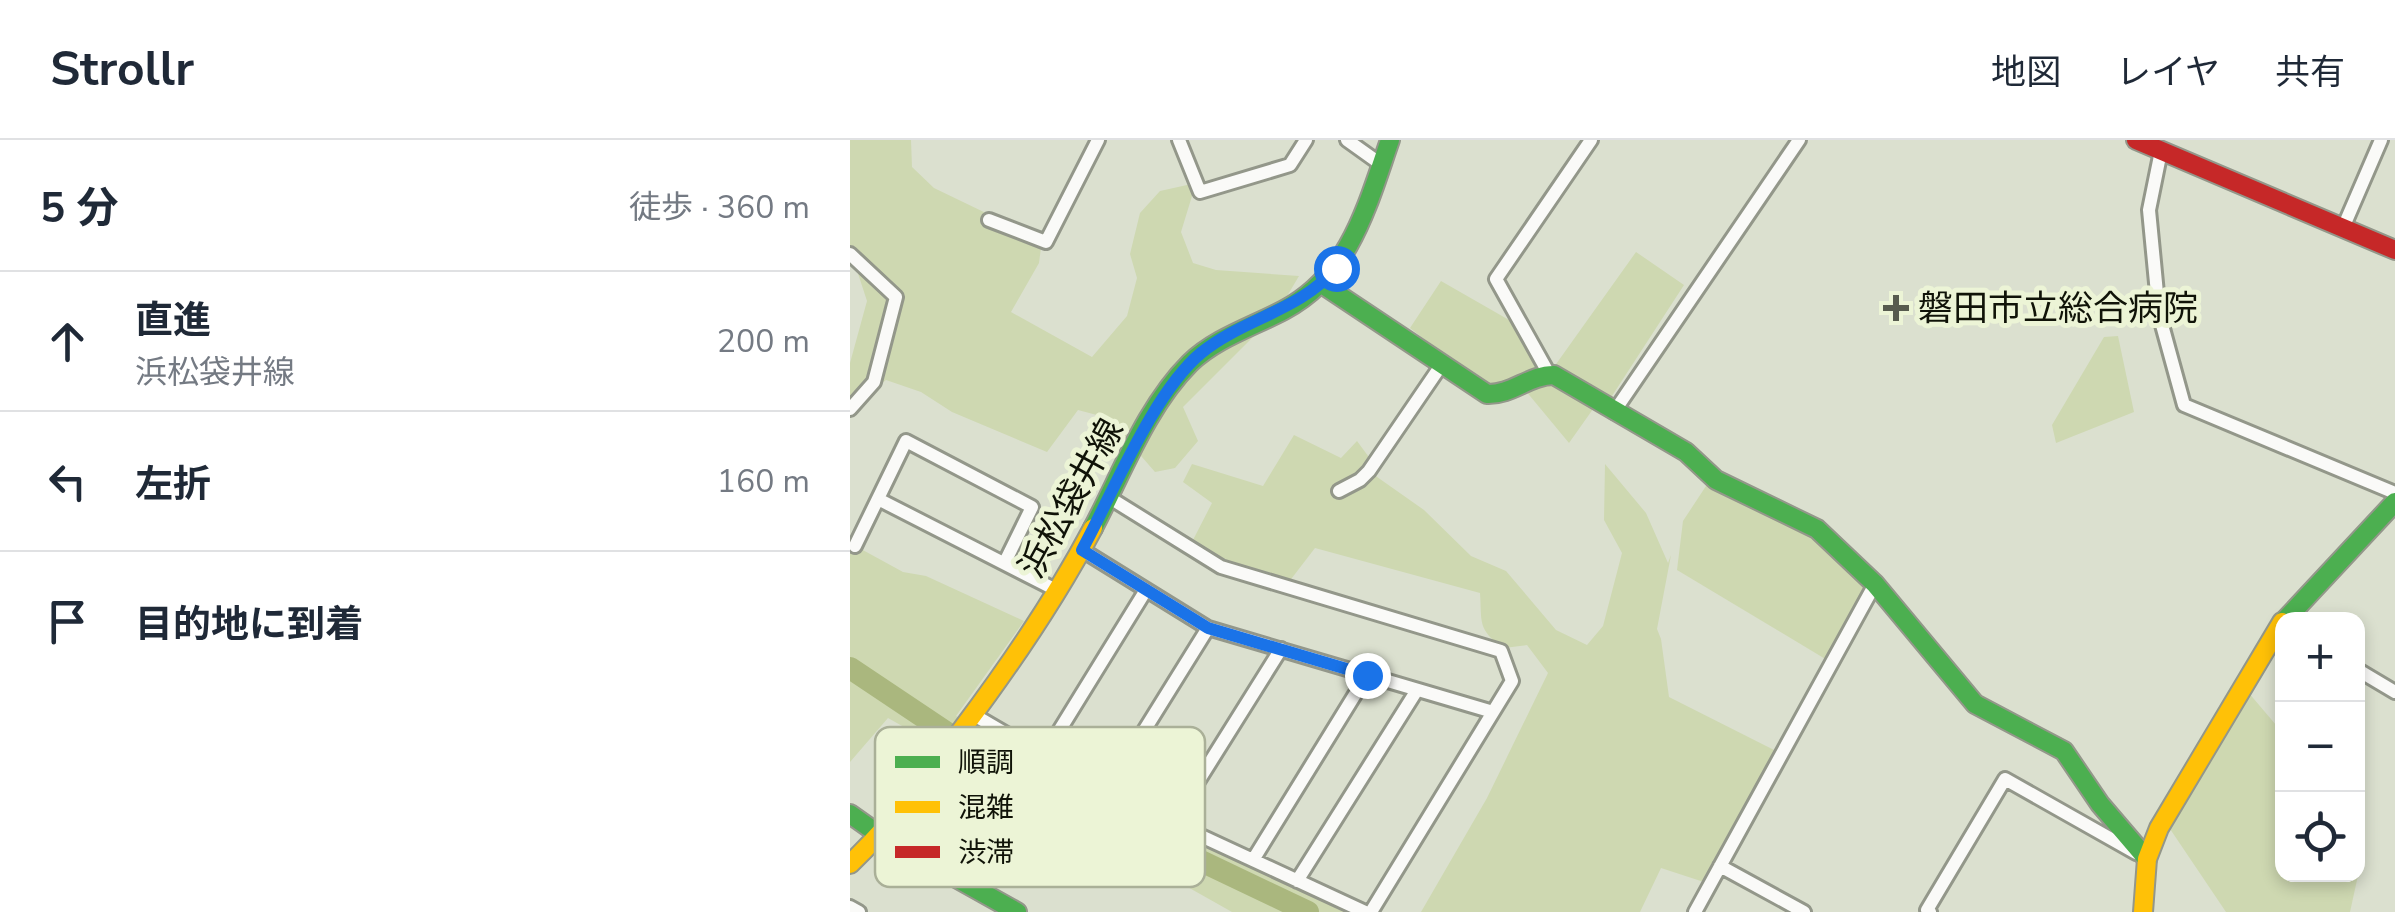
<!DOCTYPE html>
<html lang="ja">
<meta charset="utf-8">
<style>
:root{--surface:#fff;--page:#f6f6f7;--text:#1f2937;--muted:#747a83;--line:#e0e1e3}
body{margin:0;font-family:"Nunito Sans","Noto Sans JP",sans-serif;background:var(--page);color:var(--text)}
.controls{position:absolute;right:30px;bottom:30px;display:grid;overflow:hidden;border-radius:20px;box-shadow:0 5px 15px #0003}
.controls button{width:90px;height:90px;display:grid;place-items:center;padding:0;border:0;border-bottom:2px solid var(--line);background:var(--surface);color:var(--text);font:50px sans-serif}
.stop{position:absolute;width:30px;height:30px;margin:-22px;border:8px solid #1a73e8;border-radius:50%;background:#fff}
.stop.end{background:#1a73e8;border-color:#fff;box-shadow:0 2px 10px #0008}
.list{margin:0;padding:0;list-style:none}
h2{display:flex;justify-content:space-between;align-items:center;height:130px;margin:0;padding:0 40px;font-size:42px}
h2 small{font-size:32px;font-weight:400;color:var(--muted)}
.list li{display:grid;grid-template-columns:65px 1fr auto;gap:30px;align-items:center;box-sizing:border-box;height:140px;padding:0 40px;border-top:2px solid var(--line)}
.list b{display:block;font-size:38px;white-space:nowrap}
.list p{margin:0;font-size:32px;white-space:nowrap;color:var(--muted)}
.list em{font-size:32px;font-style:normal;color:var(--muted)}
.icon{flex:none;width:55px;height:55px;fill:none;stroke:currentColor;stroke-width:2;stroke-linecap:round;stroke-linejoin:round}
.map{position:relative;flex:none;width:1545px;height:772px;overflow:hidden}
header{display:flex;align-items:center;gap:60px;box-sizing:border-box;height:140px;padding:0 50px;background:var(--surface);border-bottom:2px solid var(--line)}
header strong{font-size:48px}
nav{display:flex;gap:55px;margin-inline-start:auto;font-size:35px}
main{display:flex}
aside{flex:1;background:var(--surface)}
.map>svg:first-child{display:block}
.green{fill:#ced8b1}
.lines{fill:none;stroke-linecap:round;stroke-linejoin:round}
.river{stroke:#aab77e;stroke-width:22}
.street-casing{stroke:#93978a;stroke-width:18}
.fast-casing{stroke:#93978a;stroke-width:22}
.slow-casing{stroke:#93978a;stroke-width:22}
.jam-casing{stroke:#93978a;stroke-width:22}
.street{stroke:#fafaf8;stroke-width:12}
.fast{stroke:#4caf50;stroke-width:18}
.slow{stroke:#ffc107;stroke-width:18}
.jam{stroke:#c62828;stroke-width:18}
.route{stroke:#1a73e8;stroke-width:12}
.poi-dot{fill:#575b4e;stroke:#ecf4d6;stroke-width:4}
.labels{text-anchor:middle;stroke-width:10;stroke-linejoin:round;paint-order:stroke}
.poi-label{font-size:35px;fill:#101308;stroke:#ecf4d6;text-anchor:start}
.street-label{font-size:35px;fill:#101308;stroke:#ecf4d6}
.key{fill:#ecf4d6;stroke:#aab098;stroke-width:2.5}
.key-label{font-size:28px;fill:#101308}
</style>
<header>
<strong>Strollr</strong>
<nav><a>地図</a><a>レイヤ</a><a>共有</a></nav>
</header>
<main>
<aside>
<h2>5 分<small>徒歩 · 360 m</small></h2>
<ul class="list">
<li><svg class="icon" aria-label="ahead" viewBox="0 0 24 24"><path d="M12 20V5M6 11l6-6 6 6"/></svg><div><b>直進</b><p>浜松袋井線</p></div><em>200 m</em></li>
<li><svg class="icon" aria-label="left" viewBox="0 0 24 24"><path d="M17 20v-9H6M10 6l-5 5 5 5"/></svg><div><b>左折</b></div><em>160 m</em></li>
<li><svg class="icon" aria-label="arrive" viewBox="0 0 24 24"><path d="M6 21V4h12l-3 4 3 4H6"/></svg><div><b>目的地に到着</b></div></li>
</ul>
</aside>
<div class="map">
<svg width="1545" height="772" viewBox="0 0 1545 772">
<rect width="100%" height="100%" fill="#dbe0cf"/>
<path class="green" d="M0,0H61L62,27L84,48L192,100L189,123L161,172L242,217L277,176L287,138L280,114L290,73L310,51L346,43L331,92L343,123L366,130L449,136L427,173L333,267L348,301L325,328L305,332L258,278L228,270L197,312L102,272L71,252L36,240L0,268V223L17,161L0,109Z
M786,112L834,145L760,259L748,262L719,303L671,245L646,256L560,188L591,141L673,188L699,234Z
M1268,196L1284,272L1206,303L1202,285L1254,197Z
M444,295L491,318L507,301L524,324L520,332L574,370L621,416L656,431L706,490L737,505L753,486L772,413L754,380L755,324L796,373L818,423L821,415L807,489L811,499L819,557L932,614L860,744L811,728L790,772H571L637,658L698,533L677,505L654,508C627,490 632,482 630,453L465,408L435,447L359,420L343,400L362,363L333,342L342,324L413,346Z
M858,343L967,389L1025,444L982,523L827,430L833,381Z
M0,403L53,432L76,436L174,481L106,576L504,772H382L38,578L0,622Z
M1392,545L1432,592V734H1508V697L1514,708L1500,772H1376L1314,680Z"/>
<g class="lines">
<path class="river" d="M0,528L133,617L458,772"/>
<g class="street-casing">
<path id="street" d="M329,0L350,52L440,25L456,0
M497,0L532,25
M1311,11L1299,70L1309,174L1334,265L1545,353
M139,80L196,102L248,0
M1493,88L1531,0
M0,114L46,157L24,242L0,269
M699,234L646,139L741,0
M764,272L949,0
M489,351L510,340L519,331L592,224
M260,358L371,427L651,511L662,541L521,772
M28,359L208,451
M5,406L56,301L182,367L155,422
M232,410L358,488L643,572
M1508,530L1545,552
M124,575L256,652L515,772
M193,617L296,450
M256,652L358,488
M322,683L431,509
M403,720L517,535
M870,726L954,772
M447,741L567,550
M0,767L9,772
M845,772L1025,444
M1080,772L1077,770L1155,639L1286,713"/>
</g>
<g class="fast-casing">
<path id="fast" d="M472,144L637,254C662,255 679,235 704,235L836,312L866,340L967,389L1025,444L1125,564L1214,611L1250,664L1297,719
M243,388C272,333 296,267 340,223C366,198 402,187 434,170C500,135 517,66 540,0
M1435,480L1545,362
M0,674L31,696L167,772"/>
</g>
<g class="slow-casing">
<path id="slow" d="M0,724C43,683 78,636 113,588C161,524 206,458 243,388
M1293,772L1297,719L1309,688L1432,482"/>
</g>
<g class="jam-casing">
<path id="jam" d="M1286,0L1545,110"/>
</g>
<use href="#street" class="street"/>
<use href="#fast" class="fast"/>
<use href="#slow" class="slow"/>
<use href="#jam" class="jam"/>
</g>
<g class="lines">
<path class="route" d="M486,128C450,171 394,178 351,213C303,253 263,353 232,410L358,488L517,535"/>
</g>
<path class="poi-dot" d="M1041 153h10v10h10v10h-10v10h-10v-10h-10v-10h10z"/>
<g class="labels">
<g class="poi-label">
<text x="1068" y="180">磐田市立総合病院</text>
</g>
<g class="street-label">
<text transform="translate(221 358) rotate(-61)" y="12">浜松袋井線</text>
</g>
</g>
<rect x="25" y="587" width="330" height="160" rx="15" class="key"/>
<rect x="45" y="616" width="45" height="12" fill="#4caf50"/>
<rect x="45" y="661" width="45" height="12" fill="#ffc107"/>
<rect x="45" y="706" width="45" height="12" fill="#c62828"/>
<g class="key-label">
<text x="108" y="632">順調</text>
<text x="108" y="677">混雑</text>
<text x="108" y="722">渋滞</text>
</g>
</svg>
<div class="controls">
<button>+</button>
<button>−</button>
<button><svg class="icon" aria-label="locate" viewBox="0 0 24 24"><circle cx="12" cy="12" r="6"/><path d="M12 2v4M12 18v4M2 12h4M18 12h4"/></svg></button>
</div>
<div class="stop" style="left:486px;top:128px"></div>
<div class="stop end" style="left:517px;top:535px"></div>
</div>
</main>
